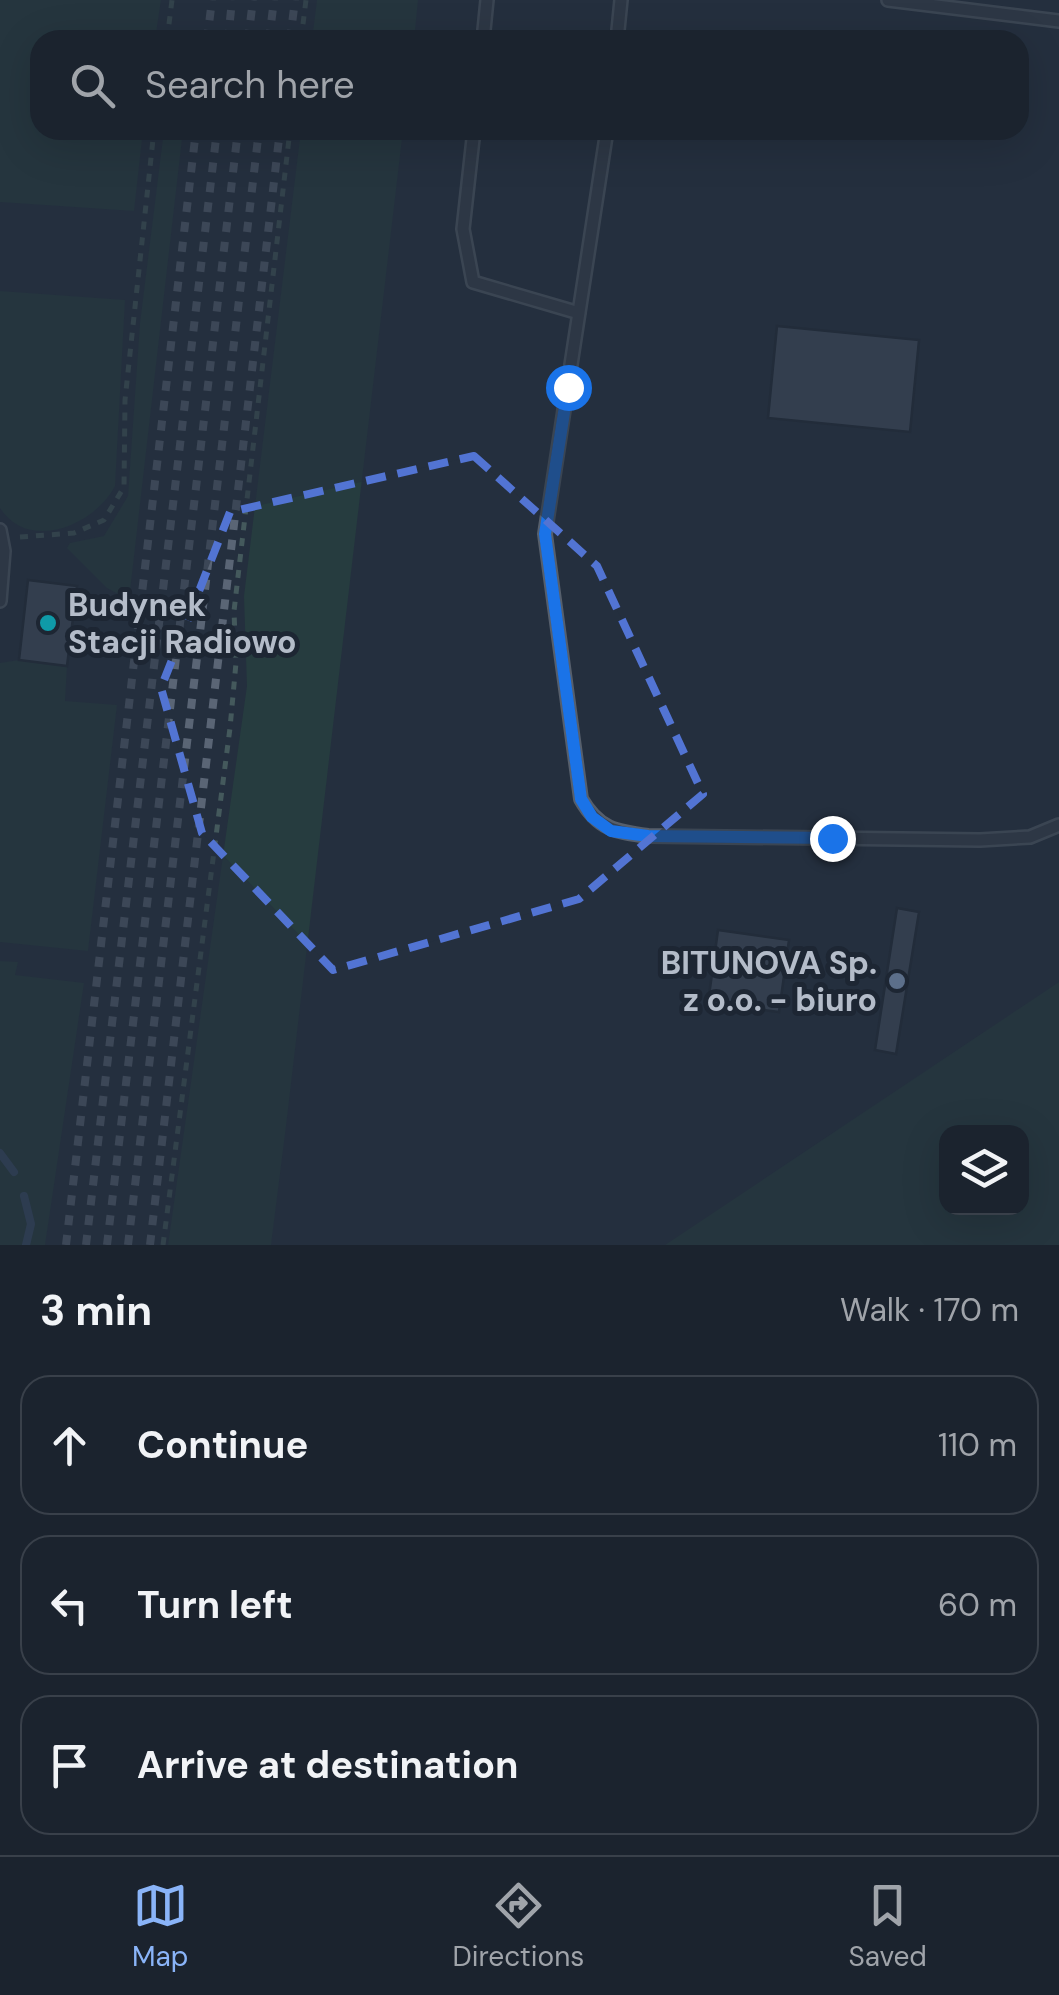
<!DOCTYPE html>
<meta charset="utf-8">
<style>
:root{--surface:#1b232e;--page:#282f3a;--text:#f1f3f6;--muted:#a0a4aa;--line:#39404a;--accent:#8ab4f8}
body{margin:0;font-family:"DM Sans",sans-serif;background:var(--page);color:var(--text)}
.controls{position:absolute;right:30px;bottom:30px;display:grid;overflow:hidden;border-radius:20px;box-shadow:0 10px 40px #0002}
.controls button{width:90px;height:90px;display:grid;place-items:center;padding:0;border:0;border-bottom:2px solid var(--line);background:var(--surface);color:var(--text);font:50px sans-serif}
.stop{position:absolute;width:30px;height:30px;margin:-22px;border:8px solid #1a73e8;border-radius:50%;background:#fff}
.stop.end{background:#1a73e8;border-color:#fff;box-shadow:0 2px 10px #0008}
.list{margin:0;padding:0;list-style:none}
h2{display:flex;justify-content:space-between;align-items:center;height:130px;margin:0;padding:0 40px;font-size:42px}
h2 small{font-size:32px;font-weight:400;color:var(--muted)}
.list li{display:grid;grid-template-columns:65px 1fr auto;gap:30px;align-items:center;box-sizing:border-box;height:140px;margin:0 20px 20px;padding:0 20px;border:2px solid var(--line);border-radius:30px}
.list b{display:block;font-size:38px;white-space:nowrap}
.list em{font-size:32px;font-style:normal;color:var(--muted)}
.icon{flex:none;width:55px;height:55px;fill:none;stroke:currentColor;stroke-width:2;stroke-linecap:round;stroke-linejoin:round}
.map{position:relative;flex:none;width:1059px;height:1245px;overflow:hidden}
.search{position:absolute;background:var(--surface);box-shadow:0 10px 40px #0002;left:30px;right:30px;top:30px;height:110px;display:flex;align-items:center;gap:25px;box-sizing:border-box;padding:0 35px;border-radius:30px;color:var(--muted);font-size:38px}
.sheet{height:610px;background:var(--surface)}
nav{display:flex;justify-content:space-around;align-items:center;box-sizing:border-box;height:140px;border-top:2px solid var(--line);background:var(--surface);font-size:28px;color:var(--muted)}
nav a{display:grid;justify-items:center;gap:5px}
nav .on{color:var(--accent)}
.map>svg:first-child{display:block}
.green{fill:#263c3f;fill-rule:evenodd}
.lines{fill:none;stroke-linecap:round;stroke-linejoin:round}
.stream{stroke:#394c67;stroke-width:8}
.building{fill:#455162;stroke:#1f2835;stroke-width:2.5}
.service-casing{stroke:#565f6c;stroke-width:16}
.path{stroke:#44595c;stroke-width:5;stroke-dasharray:8 8;stroke-linecap:butt}
.service{stroke:#38414e;stroke-width:11}
.rail{stroke:#5a6575;stroke-width:8;stroke-dasharray:10 10;stroke-linecap:butt}
.route{stroke:#1a73e8;stroke-width:12}
.marked{fill:none;stroke:#5274d3;stroke-width:8;stroke-dasharray:20 12;stroke-linejoin:round}
.culture-dot{fill:#0f9aa8;stroke:#1d2633;stroke-width:4}
.service-dot{fill:#5c6f8a;stroke:#1d2633;stroke-width:4}
.labels{text-anchor:middle;stroke-width:10;stroke-linejoin:round;paint-order:stroke}
.poi-label{font-size:32px;font-weight:bold;fill:#b4bcc9;stroke:#1d2633;text-anchor:start}
</style>
<div class="map">
<svg width="1059" height="1245" viewBox="0 0 1059 1245">
<rect width="100%" height="100%" fill="#242f3e"/>
<path class="green" d="M0,0H161L155,40H40V130H143L134,211L0,202Z
M317,0H418L414,40H312Z
M164,130H183L129,600L107,588L67,548L70,543L104,536L128,496L140,323Z
M301,130H403L286,1126L271,1245H168L247,686L244,596Z
M0,291L125,300L115,486C95,525 29,553 0,508Z
M19,660L67,666L65,701L117,705L88,951L0,942V663Z
M0,961L18,962L15,975L84,983L45,1245H0Z
M1059,982V1245H665ZM1022,1132V1208H946V1132Z"/>
<g class="lines">
<path class="stream" d="M0,1153L14,1172
M24,1196L31,1224L26,1245"/>
</g>
<path class="building" d="M777,326L919,340L910,432L768,418Z
M28,580L77,586L67,666L19,660Z
M897,908L919,912L896,1054L875,1050Z
M718,930L789,940L779,1012L708,1003Z"/>
<g class="lines">
<g class="service-casing">
<path id="service" d="M888,0L1059,21
M483,40L487,0
M617,40L621,0
M474,130L463,229L473,282L579,313
M607,130L545,534L581,799C598,829 616,832 648,836L980,840L1030,837L1059,825
M0,530L4,551L0,601"/>
</g>
<path class="path" d="M167,40L172,0
M301,40L306,0
M20,537L74,533L104,520L124,487L125,400L154,130
M163,1245L230,728L236,663L234,611L290,130"/>
<use href="#service" class="service"/>
<path class="rail" d="M207,40L212,0
M228,40L232,0
M248,40L253,0
M269,40L274,0
M290,40L295,0
M66,1245L196,130
M86,1245L217,130
M107,1245L238,130
M128,1245L259,130
M150,1245L280,130"/>
</g>
<g class="lines">
<path class="route" d="M568,387L545,534L581,799L592,817L611,831L648,836L832,838"/>
</g>
<path d="M0 0H1059V1245H0ZM474,456L597,566L703,794L579,899L333,970L202,833L161,688L230,512Z" fill="#242f3e" fill-opacity=".55" fill-rule="evenodd"/>
<path class="marked" d="M474,456L597,566L703,794L579,899L333,970L202,833L161,688L230,512Z"/>
<circle class="culture-dot" cx="48" cy="623" r="10"/>
<circle class="service-dot" cx="897" cy="981" r="10"/>
<g class="labels">
<g class="poi-label">
<text x="68" y="616">Budynek<tspan x="68" dy="37">Stacji Radiowo</tspan></text>
<text x="877" y="974" text-anchor="end">BITUNOVA Sp.<tspan x="877" dy="37">z o.o. - biuro</tspan></text>
</g>
</g>
</svg>
<div class="controls">
<button><svg class="icon" aria-label="layers" viewBox="0 0 24 24"><path d="M12 4l9 5-9 5-9-5zM3 14l9 5 9-5"/></svg></button>
</div>
<div class="stop" style="left:568px;top:387px"></div>
<div class="stop end" style="left:832px;top:838px"></div>
<div class="search"><svg class="icon" aria-label="search" viewBox="0 0 24 24"><circle cx="10" cy="10" r="6"/><path d="M15 15l6 6"/></svg>Search here</div>
</div>
<section class="sheet">
<h2>3 min<small>Walk · 170 m</small></h2>
<ul class="list">
<li><svg class="icon" aria-label="ahead" viewBox="0 0 24 24"><path d="M12 20V5M6 11l6-6 6 6"/></svg><div><b>Continue</b></div><em>110 m</em></li>
<li><svg class="icon" aria-label="left" viewBox="0 0 24 24"><path d="M17 20v-9H6M10 6l-5 5 5 5"/></svg><div><b>Turn left</b></div><em>60 m</em></li>
<li><svg class="icon" aria-label="arrive" viewBox="0 0 24 24"><path d="M6 21V4h12l-3 4 3 4H6"/></svg><div><b>Arrive at destination</b></div></li>
</ul>
</section>
<nav>
<a class="on"><svg class="icon" aria-label="map" viewBox="0 0 24 24"><path d="M3 6l6-2 6 2 6-2v14l-6 2-6-2-6 2zM9 4v14M15 6v14"/></svg>Map</a>
<a><svg class="icon" aria-label="directions" viewBox="0 0 24 24"><path d="M12 3l9 9-9 9-9-9zM9 14v-3h6M13 9l2 2-2 2"/></svg>Directions</a>
<a><svg class="icon" aria-label="saved" viewBox="0 0 24 24"><path d="M7 4h10v16l-5-4-5 4z"/></svg>Saved</a>
</nav>
